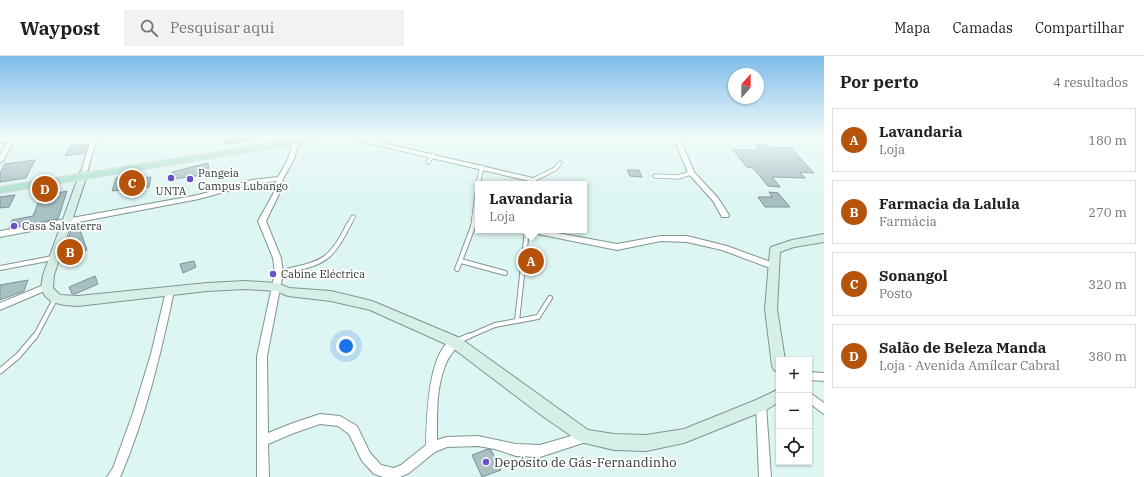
<!DOCTYPE html>
<html lang="pt">
<meta charset="utf-8">
<style>
:root{--surface:#fff;--page:#f2f2f2;--text:#202124;--muted:#757577;--line:#e0e0e0;--accent:#b45309}
body{margin:0;font-family:"IBM Plex Serif",serif;background:var(--page);color:var(--text)}
.controls{position:absolute;right:12px;bottom:12px;display:grid;overflow:hidden;border-radius:0px;box-shadow:0 1px 3px #0004}
.controls button{width:36px;height:36px;display:grid;place-items:center;padding:0;border:0;border-bottom:1px solid var(--line);background:var(--surface);color:var(--text);font:20px sans-serif}
.compass{position:absolute;left:728px;top:12px;width:36px;height:36px;border-radius:50%;background:var(--surface);box-shadow:0 1px 3px #0004;rotate:21deg}
.you{position:absolute;left:346px;top:290px;width:14px;height:14px;margin:-10px;border:3px solid #fff;border-radius:50%;background:#1a73e8;box-shadow:0 0 0 6px #1a73e833}
.badge{display:grid;place-items:center;width:26px;height:26px;border-radius:50%;background:var(--accent);color:#fff;font-size:13px;font-weight:700}
.pin{position:absolute;translate:-50% -50%;border:2px solid #fff;box-shadow:0 1px 4px #0006}
.popup{position:absolute;left:475px;top:125px;width:112px;height:52px;box-sizing:border-box;display:grid;place-content:center;border-radius:0px;background:var(--surface);filter:drop-shadow(0 1px 3px #0005);font-size:13px;white-space:nowrap;color:var(--muted)}
.popup b{font-size:15px;color:var(--text)}
.popup::after{content:'';position:absolute;left:50%;top:100%;margin-left:-8px;border:8px solid transparent;border-top-color:var(--surface)}
.list{margin:0;padding:0;list-style:none}
h2{display:flex;justify-content:space-between;align-items:center;height:52px;margin:0;padding:0 16px;font-size:17px}
h2 small{font-size:13px;font-weight:400;color:var(--muted)}
.list li{display:grid;grid-template-columns:26px 1fr auto;gap:12px;align-items:center;box-sizing:border-box;height:64px;margin:0 8px 8px;padding:0 8px;border:1px solid var(--line);border-radius:0px}
.list b{display:block;font-size:15px;white-space:nowrap}
.list p{margin:0;font-size:13px;white-space:nowrap;color:var(--muted)}
.list em{font-size:13px;font-style:normal;color:var(--muted)}
.icon{flex:none;width:22px;height:22px;fill:none;stroke:currentColor;stroke-width:2;stroke-linecap:round;stroke-linejoin:round}
.map{position:relative;flex:none;width:824px;height:421px;overflow:hidden}
header{display:flex;align-items:center;gap:24px;box-sizing:border-box;height:56px;padding:0 20px;background:var(--surface);border-bottom:1px solid var(--line)}
header strong{font-size:19px}
nav{display:flex;gap:22px;margin-inline-start:auto;font-size:14px}
.search{width:280px;height:36px;background:var(--page);display:flex;align-items:center;gap:10px;box-sizing:border-box;padding:0 14px;border-radius:0px;color:var(--muted);font-size:15px}
main{display:flex}
aside{flex:1;background:var(--surface)}
.map>svg:first-child{display:block}
.building{fill:#a8bfc3;stroke:#7c9296}
.lines{fill:none;stroke-linecap:round;stroke-linejoin:round}
.lane-far2-casing{stroke:#7f9593;stroke-width:5}
.lane-far1-casing{stroke:#7f9593;stroke-width:6}
.lane-casing{stroke:#7f9593;stroke-width:7}
.street-casing{stroke:#7f9593;stroke-width:2}
.secondary-casing{stroke:#7f9593;stroke-width:2}
.primary-casing{stroke:#d5d7d7;stroke-width:2}
.lane-far2{stroke:#fff;stroke-width:3.5}
.lane-far1{stroke:#fff;stroke-width:4}
.lane{stroke:#fff;stroke-width:5}
.street{fill:#fff;fill-rule:evenodd}
.secondary{fill:#d7f0e7;fill-rule:evenodd}
.primary{fill:#afe1ce;fill-rule:evenodd}
.poi-dot{fill:#6b50c9;stroke:#fff;stroke-width:1.5}
.labels{text-anchor:middle;stroke-width:3.5;stroke-linejoin:round;paint-order:stroke}
.poi-label{font-size:11px;fill:#2d3736;stroke:#fff;text-anchor:start}
.near-poi-label{font-size:13px;fill:#2d3736;stroke:#fff;text-anchor:start}
</style>
<header>
<strong>Waypost</strong>
<div class="search"><svg class="icon" aria-label="search" viewBox="0 0 24 24"><circle cx="10" cy="10" r="6"/><path d="M15 15l6 6"/></svg>Pesquisar aqui</div>
<nav><a>Mapa</a><a>Camadas</a><a>Compartilhar</a></nav>
</header>
<main>
<div class="map">
<svg width="824" height="421" viewBox="0 0 824 421">
<rect width="100%" height="100%" fill="#def6f3"/>
<path class="building" d="M226,80H258V83L227,88Z
M88,88L85,97L65,100L70,90Z
M754,88L767,89L769,91L791,92L814,117L800,116L805,122L772,121L780,131L768,130L753,112L747,111L733,94H759Z
M35,104L26,122L0,126V117L5,108Z
M208,107L209,118L174,123L172,116Z
M627,114H639L642,121L630,120Z
M128,121L127,124L151,121L149,131L112,135L116,122Z
M50,131L48,139L67,135L58,163L9,172L12,164L33,160L44,132Z
M769,136L778,137L790,151H765L758,141H772Z
M15,139L9,151L0,152V141Z
M81,170L80,174L87,194L65,202L64,195L72,172Z
M194,205L196,211L183,217L180,208Z
M95,220L98,228L75,238H72L69,231Z
M28,224L24,235L0,244V229Z
M488,393L491,394L501,414L482,421L472,399Z"/>
<g class="lines">
<g class="lane-far2-casing">
<path id="lane-far2" d="M428,106L433,99
M655,120L678,121L691,117
M533,124L555,113L560,107
M478,128L482,111
M349,169L353,161
M473,169L478,131"/>
</g>
<g class="lane-far1-casing">
<path id="lane-far1" d="M461,205L505,217
M0,212L53,202
M457,213L474,168
M279,217C321,206 329,209 349,168
M517,265L527,174
M35,281L55,243
M467,281L495,269L538,261L550,242"/>
</g>
<g class="lane-casing">
<path id="lane" d="M457,285L469,280
M0,315L18,300L35,280"/>
</g>
<g class="street-casing">
<path id="street" d="M10,80H22L15,83L3,105L0,107V99L8,85L0,87V83Z
M92,80H101L97,82L87,116L84,118L81,116Z
M344,80H353L533,122L536,124L535,128H529V125L347,82Z
M673,80H679L694,116L718,142L729,159L728,161H722L713,145L688,117Z
M296,83L299,85L294,103L283,123L279,138L266,165L281,202L283,217L267,300L268,377L293,367L320,358L340,360L357,370L370,397L381,409L394,412L401,409L426,389C427,365 427,292 455,282L458,283L460,286C455,294 448,301 445,310C436,333 437,360 437,384L447,381L478,380L516,388L540,389L585,376L589,377L590,381L589,385L540,401L516,400L495,393L478,390L447,391L435,396L409,417L400,421H383L374,418L362,405L349,378L338,370L320,368L294,377L268,388L269,421H257V300L275,217L273,202L258,165L273,138L276,125L252,128L199,143L0,181V175L198,139L252,124L278,121L288,103L293,85Z
M524,174H541L617,188L661,180H687L727,190L776,208L777,210L773,213L722,194L687,186L661,185L617,194L528,176Z
M46,228L49,229L50,231L49,233L0,254V247Z
M170,232L173,233L174,235C161,297 146,360 121,419L120,421H107L113,412L133,357L151,298L166,235L167,233Z
M809,316L824,317V325L809,324Z
M809,336L824,347V358L809,347Z
M761,344L765,346L766,349L771,421H759L756,349L757,346Z"/>
</g>
<g class="secondary-casing">
<path id="secondary" d="M84,113L88,116L54,219L53,232L60,239L78,240L207,227L245,225L277,227L289,232L331,235L372,245L460,282L588,374L614,378L646,379L684,373L756,344L779,333V346L766,354L684,387L646,395L614,394L580,386L541,359L450,290L370,254L331,245L288,240L276,235L245,233L207,235L78,250L64,249L52,246L45,240L41,232L43,219L80,116Z
M824,178V186L794,191L780,196L777,253L785,304H779V316L774,314L772,310L765,253L770,194L771,191L792,184Z"/>
</g>
<g class="primary-casing">
<path id="primary" d="M315,80H332L328,83L0,137V131Z"/>
</g>
<use href="#lane-far2" class="lane-far2"/>
<use href="#lane-far1" class="lane-far1"/>
<use href="#lane" class="lane"/>
<use href="#street" class="street"/>
<use href="#secondary" class="secondary"/>
<use href="#primary" class="primary"/>
</g>
<linearGradient id="sky" x2="0" y2="1"><stop stop-color="#7ebce9"/><stop offset="0.58" stop-color="#f0fbfa"/><stop offset="1" stop-color="#f0fbfa" stop-opacity="0"/></linearGradient>
<rect width="824" height="139" fill="url(#sky)"/>
<g class="poi-dot">
<circle cx="171" cy="122" r="4"/>
<circle cx="190" cy="123" r="4"/>
<circle cx="14" cy="170" r="4"/>
<circle cx="273" cy="218" r="4"/>
<circle cx="486" cy="406" r="4"/>
</g>
<g class="labels">
<g class="poi-label">
<text x="198" y="121">Pangeia<tspan x="198" dy="13">Campus Lubango</tspan></text>
<text x="171" y="139" text-anchor="middle">UNTA</text>
<text x="22" y="174">Casa Salvaterra</text>
<text x="281" y="222">Cabine Eléctrica</text>
</g>
<g class="near-poi-label">
<text x="494" y="411">Depósito de Gás-Fernandinho</text>
</g>
</g>
</svg>
<div class="controls">
<button>+</button>
<button>−</button>
<button><svg class="icon" aria-label="locate" viewBox="0 0 24 24"><circle cx="12" cy="12" r="6"/><path d="M12 2v4M12 18v4M2 12h4M18 12h4"/></svg></button>
</div>
<svg class="compass" viewBox="-18 -18 36 36"><path d="M0-13l5 13h-10z" fill="#e53935"/><path d="M0 13l5-13h-10z" fill="#757577"/></svg>
<div class="you"></div>
<div class="pin badge" style="left:531px;top:205px">A</div>
<div class="popup"><b>Lavandaria</b>Loja</div>
<div class="pin badge" style="left:70px;top:196px">B</div>
<div class="pin badge" style="left:132px;top:127px">C</div>
<div class="pin badge" style="left:45px;top:133px">D</div>
</div>
<aside>
<h2>Por perto<small>4 resultados</small></h2>
<ul class="list">
<li><span class="badge">A</span><div><b>Lavandaria</b><p>Loja</p></div><em>180 m</em></li>
<li><span class="badge">B</span><div><b>Farmacia da Lalula</b><p>Farmácia</p></div><em>270 m</em></li>
<li><span class="badge">C</span><div><b>Sonangol</b><p>Posto</p></div><em>320 m</em></li>
<li><span class="badge">D</span><div><b>Salão de Beleza Manda</b><p>Loja · Avenida Amílcar Cabral</p></div><em>380 m</em></li>
</ul>
</aside>
</main>
